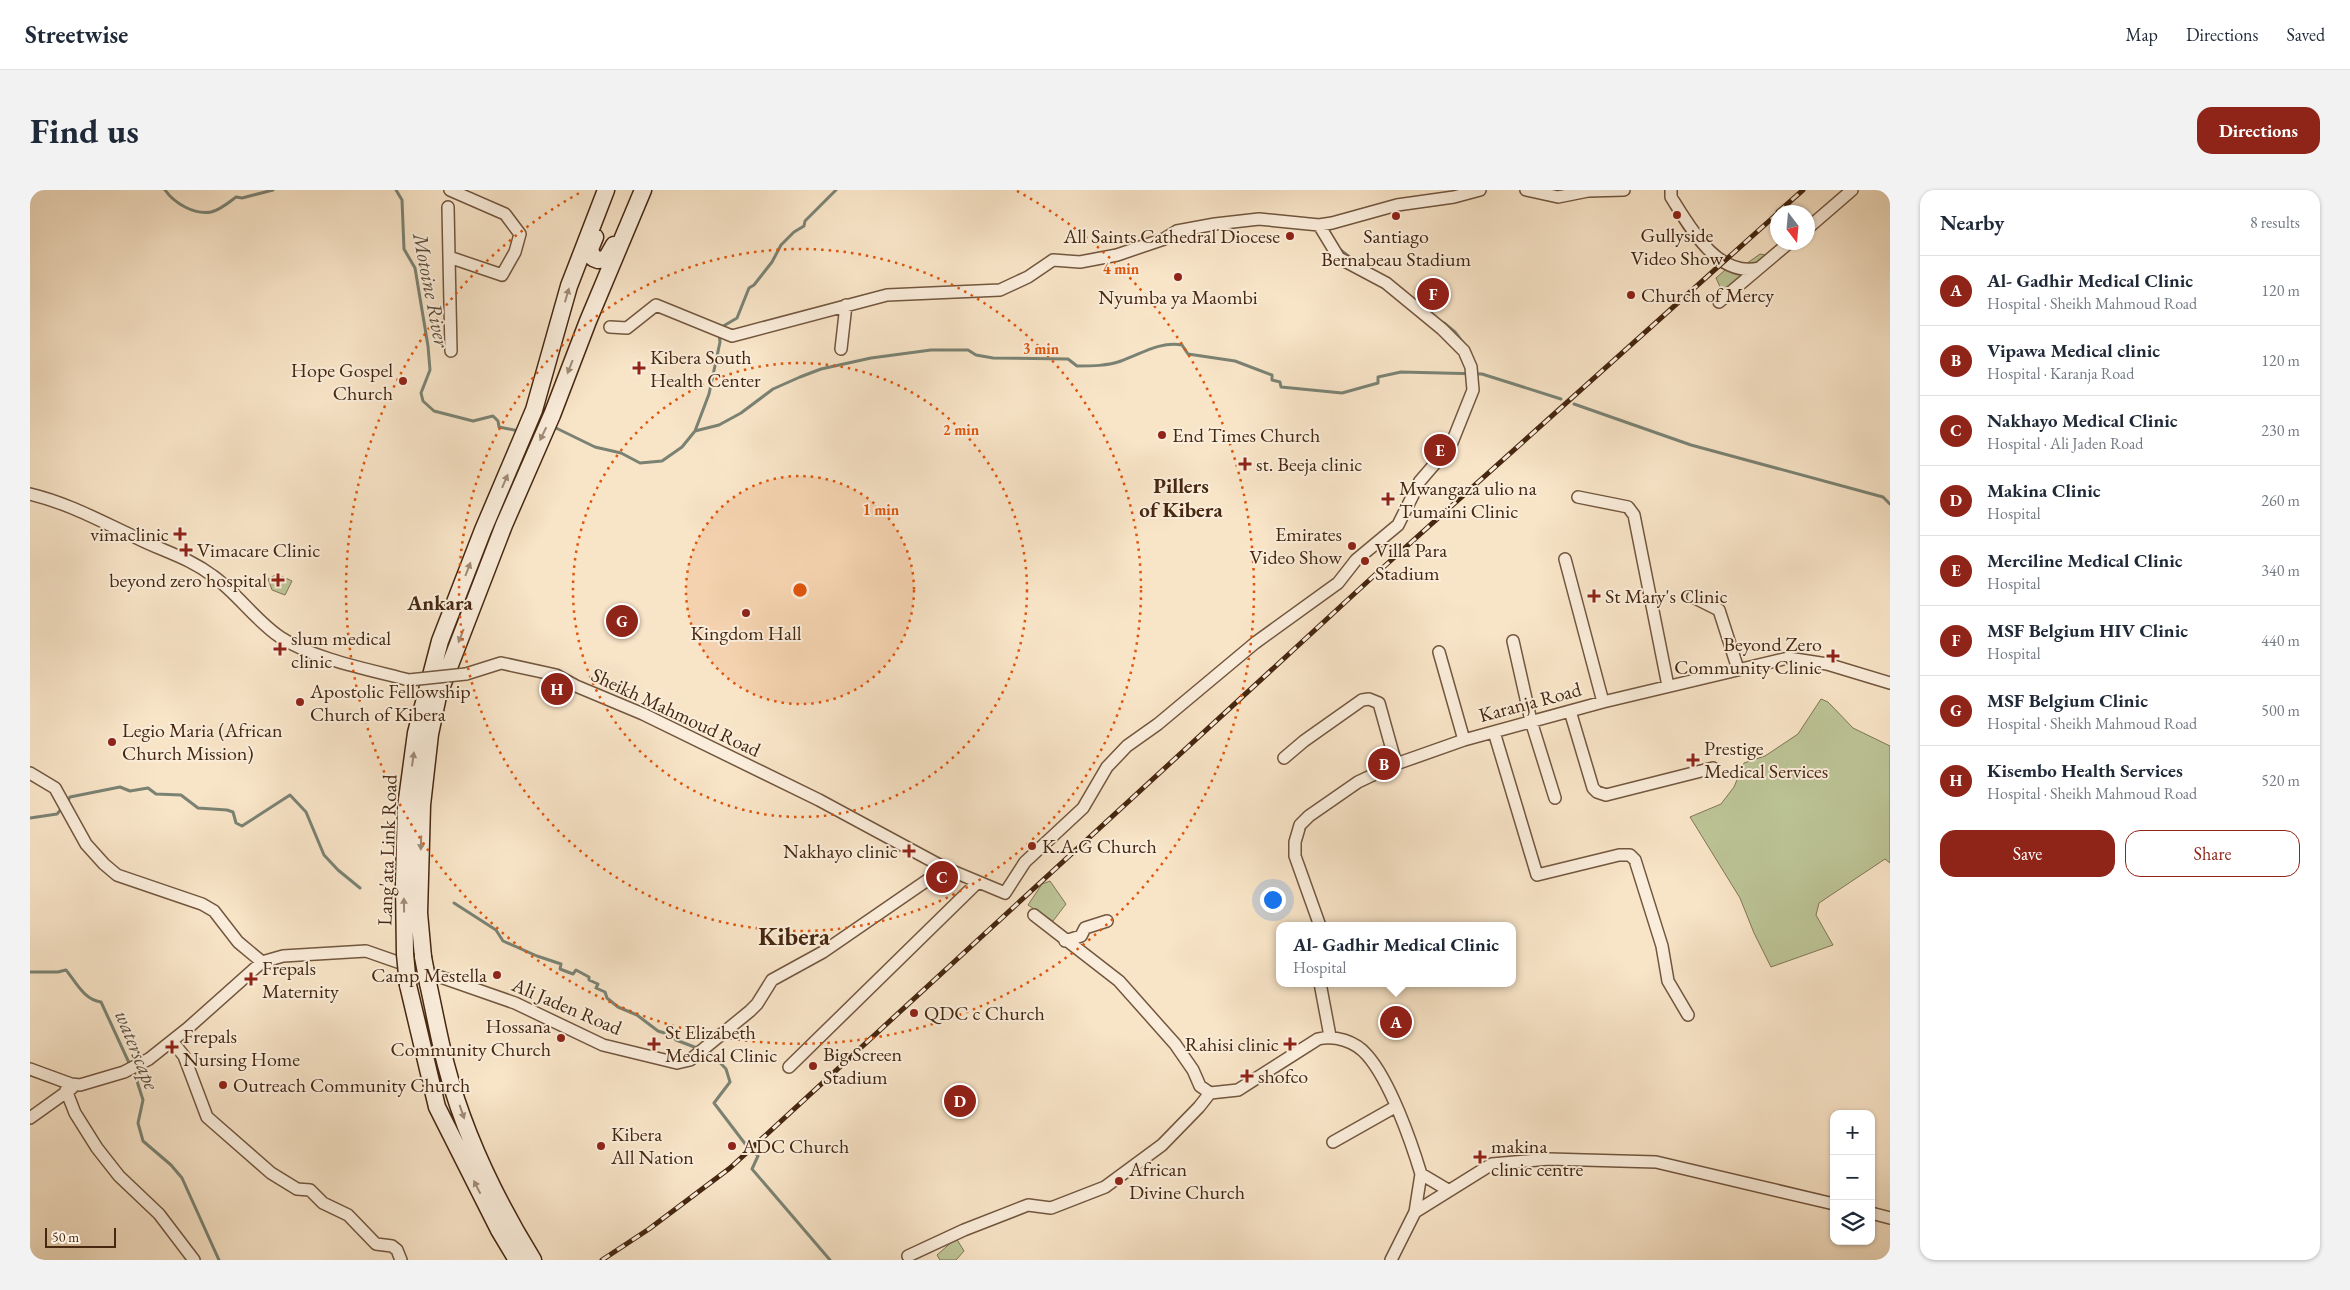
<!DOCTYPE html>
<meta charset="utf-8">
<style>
:root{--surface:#fff;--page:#f2f2f3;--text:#1f2937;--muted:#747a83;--line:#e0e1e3;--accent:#8f2418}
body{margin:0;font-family:"EB Garamond",serif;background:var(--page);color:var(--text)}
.controls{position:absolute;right:15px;bottom:15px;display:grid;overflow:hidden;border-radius:10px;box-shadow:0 1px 4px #0004}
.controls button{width:45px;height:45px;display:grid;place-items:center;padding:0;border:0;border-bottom:1px solid var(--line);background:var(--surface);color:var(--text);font:25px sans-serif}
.compass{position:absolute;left:1740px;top:15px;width:45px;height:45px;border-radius:50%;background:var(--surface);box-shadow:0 1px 4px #0004;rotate:164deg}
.scale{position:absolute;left:15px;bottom:12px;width:71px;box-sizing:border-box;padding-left:5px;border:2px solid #462710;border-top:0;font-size:14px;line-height:18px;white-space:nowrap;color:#462710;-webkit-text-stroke:4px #faeddb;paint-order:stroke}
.you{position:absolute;left:1242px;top:709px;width:18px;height:18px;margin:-12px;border:4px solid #fff;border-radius:50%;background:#1a73e8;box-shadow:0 0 0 8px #1a73e833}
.badge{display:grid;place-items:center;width:32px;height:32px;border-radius:50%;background:var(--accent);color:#fff;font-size:16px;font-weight:700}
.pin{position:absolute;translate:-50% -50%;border:2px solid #fff;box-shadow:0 1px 5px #0006}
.popup{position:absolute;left:1246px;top:732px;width:240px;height:65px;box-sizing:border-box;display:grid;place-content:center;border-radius:10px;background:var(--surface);filter:drop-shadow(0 1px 4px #0005);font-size:16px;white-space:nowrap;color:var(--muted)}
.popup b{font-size:19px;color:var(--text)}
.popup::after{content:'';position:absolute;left:50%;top:100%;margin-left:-10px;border:10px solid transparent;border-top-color:var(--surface)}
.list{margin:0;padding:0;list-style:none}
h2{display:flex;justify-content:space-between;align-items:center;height:65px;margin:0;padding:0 20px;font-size:21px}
h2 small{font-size:16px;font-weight:400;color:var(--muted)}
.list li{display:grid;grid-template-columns:32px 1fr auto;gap:15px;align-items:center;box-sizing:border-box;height:70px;padding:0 20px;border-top:1px solid var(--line)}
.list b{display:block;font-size:19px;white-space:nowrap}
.list p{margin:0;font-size:16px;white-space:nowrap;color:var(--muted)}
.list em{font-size:16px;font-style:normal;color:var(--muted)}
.actions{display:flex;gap:10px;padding:15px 20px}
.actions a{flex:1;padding:11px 0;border:1px solid var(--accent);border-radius:15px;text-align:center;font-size:18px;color:var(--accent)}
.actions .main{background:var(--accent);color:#fff}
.icon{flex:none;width:28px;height:28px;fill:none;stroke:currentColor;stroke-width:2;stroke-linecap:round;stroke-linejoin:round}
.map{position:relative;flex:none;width:1860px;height:1070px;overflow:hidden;border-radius:15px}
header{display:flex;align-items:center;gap:30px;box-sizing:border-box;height:70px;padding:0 25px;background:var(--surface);border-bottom:1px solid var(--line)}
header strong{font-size:24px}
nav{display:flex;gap:28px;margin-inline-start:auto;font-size:18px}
.intro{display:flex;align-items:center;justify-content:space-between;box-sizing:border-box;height:120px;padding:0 30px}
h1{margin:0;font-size:35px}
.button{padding:12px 22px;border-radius:15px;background:var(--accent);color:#fff;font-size:18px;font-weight:700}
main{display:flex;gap:30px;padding:0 30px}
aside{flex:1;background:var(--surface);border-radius:15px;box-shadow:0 1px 4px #0004}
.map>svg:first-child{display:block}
.green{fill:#bcc496;stroke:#817653}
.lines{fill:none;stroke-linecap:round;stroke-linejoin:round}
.stream{stroke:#7a8273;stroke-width:3}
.street-casing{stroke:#72563e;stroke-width:14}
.secondary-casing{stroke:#462710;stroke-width:19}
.street{stroke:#faeddb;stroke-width:11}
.secondary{stroke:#faeddb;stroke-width:16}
.rail-casing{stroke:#462710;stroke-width:5}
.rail{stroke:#faeddb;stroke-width:3;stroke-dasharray:9;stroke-linecap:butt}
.street-bridge-casing{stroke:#72563e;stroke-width:14;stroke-linecap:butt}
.secondary-bridge-casing{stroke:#462710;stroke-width:19;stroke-linecap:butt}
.street-bridge{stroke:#faeddb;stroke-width:11}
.secondary-bridge{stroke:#faeddb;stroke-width:16}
.oneway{fill:#a08a76}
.ring{fill:none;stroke:#e0560c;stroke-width:2.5;stroke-dasharray:2.5 5}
.poi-dot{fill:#8f2418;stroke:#faeddb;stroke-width:2}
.labels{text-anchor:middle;stroke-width:4;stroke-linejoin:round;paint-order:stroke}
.poi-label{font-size:20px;fill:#462710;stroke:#faeddb;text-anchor:start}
.street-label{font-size:20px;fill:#462710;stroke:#faeddb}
.water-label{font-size:21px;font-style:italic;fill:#5c4d39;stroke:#faeddb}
.neighbourhood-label{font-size:21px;font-weight:bold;fill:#462710;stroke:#faeddb}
.district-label{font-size:25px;font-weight:bold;fill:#462710;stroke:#faeddb}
.centre{fill:#e0560c;stroke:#faeddb;stroke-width:2.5}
.ring-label{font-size:15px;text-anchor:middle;font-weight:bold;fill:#e0560c;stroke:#faeddb;stroke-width:4;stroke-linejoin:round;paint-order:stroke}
</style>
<header>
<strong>Streetwise</strong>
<nav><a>Map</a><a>Directions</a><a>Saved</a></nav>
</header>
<div class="intro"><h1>Find us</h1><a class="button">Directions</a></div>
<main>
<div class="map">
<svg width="1860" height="1070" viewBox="0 0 1860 1070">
<rect width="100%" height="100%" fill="#f8e4c7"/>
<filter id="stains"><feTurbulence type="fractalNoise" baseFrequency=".004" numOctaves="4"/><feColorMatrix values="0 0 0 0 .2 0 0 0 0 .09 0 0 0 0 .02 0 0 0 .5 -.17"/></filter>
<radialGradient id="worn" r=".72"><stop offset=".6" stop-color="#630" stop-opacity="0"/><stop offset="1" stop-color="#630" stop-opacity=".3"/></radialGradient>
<path class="green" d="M1730,64L1747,67L1695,114L1686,104L1691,99L1686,88L1702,74H1716Z
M247,384L262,391L255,405L242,400L238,389Z
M1791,509L1798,512L1823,538L1860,556V673L1855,669L1789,713L1786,725L1803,755L1741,777L1724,743L1710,708L1660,627L1691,614L1704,597L1714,573L1735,566L1768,544Z
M1020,691L1036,714L1023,731L998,715L1012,694Z
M926,1048L934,1061L926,1070H910L907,1065Z"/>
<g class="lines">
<path class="stream" d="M135,0C144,13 164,25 181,22C190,20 198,13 206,7L212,8L243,0
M366,0L372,10L374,59L385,78L398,156L400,180L391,203L393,211L404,221L443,231L463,226L468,231L469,237L489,241
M1308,58L1321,68
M1414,133L1425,142L1434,154
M690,138L707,128L719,98L724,95L742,72L751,55L764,42L774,36L775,31L806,0
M1544,214L1661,255L1853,307L1860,314
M522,239L526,238L565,257L591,263L610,273L632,271L652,257L665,241L679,204L690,152L689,144
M665,241L689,235L711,223L743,199L770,187L791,179L841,168L901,160H938L946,165L963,168L1038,169L1047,176C1061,176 1078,176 1091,171C1111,164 1130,151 1152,155L1158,164L1205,171L1242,185V190L1250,192L1251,197L1312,203L1348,193V187L1371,182L1452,184L1531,209
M37,612L40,607L90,597L100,601L118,598L126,604L151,605L168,618L197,620L203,622L206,633L212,636L260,605L276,622L294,665L308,680L330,698
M0,628L27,624L33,617
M424,713L466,740L473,751L507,766L531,774L530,779L543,784L546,780L559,787V790L568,794L566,798L575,802L577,808L588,817L607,825L628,841L641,845L646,850L667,858
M0,782H28L36,780C46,792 54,810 71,812L106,888L113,910L108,933L113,951L141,975L152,988L189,1070
M678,860L696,879L700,892L684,913L716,955
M725,963L728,966L722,979L800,1070"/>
<g class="street-casing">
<path id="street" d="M1496,0L1528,7L1558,1L1594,0
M1641,0V7C1660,37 1687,88 1729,78
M418,17L419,67L472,85L485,62L490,44L475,24L420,0
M1778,38L1822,0
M419,67L421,161
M1689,112L1760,52
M580,137L597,138L626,115L702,146L857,105L970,100L998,87L1023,70L1050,72L1087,65L1134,49L1147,41L1185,34L1229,29L1289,35L1302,33L1367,15L1424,7L1450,0
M811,159L816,115
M0,304C38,313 70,331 105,347C132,361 158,367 183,386C207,403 226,431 250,447C283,469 341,480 379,490
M1548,307L1598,317L1604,325L1638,496
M1535,369L1573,512
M1663,407L1689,420L1708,479
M1483,451L1501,531L1525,608
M1409,462L1434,550
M436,484L471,473L526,485L546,496L613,524L789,610L915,678L975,703L995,672L1053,618L1077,577L1097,556L1128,534L1225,453L1308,393L1326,370L1368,335L1390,291L1421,255L1443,200L1441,177L1434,161L1412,139L1356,93L1309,68L1289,35
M1540,521L1563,598L1567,602L1576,605L1683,578
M1464,542L1507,685L1589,665H1600L1605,670L1632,756L1638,791L1658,825
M1254,568L1274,551L1332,510L1339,509L1349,513L1366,574
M0,583L25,598L56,654L74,674L87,685L172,714L184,721L208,752L232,772
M1004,725L1089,791L1145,854L1163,880L1170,896L1180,903L1208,900L1288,849C1305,845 1325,851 1337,865C1360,891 1381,951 1391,984L1418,1000
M1290,736L1265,666V652L1270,635L1279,626L1328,592L1366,574L1434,550L1573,512L1758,468L1797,474L1860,493
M1035,751L1051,746L1055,738L1077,731
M1290,793L1300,846
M142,851L154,866L177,927L241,983L267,999L280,1000L293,1013L318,1025L346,1054L362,1056L367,1060L371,1070
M759,877L948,692
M0,879L41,894L50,895L94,882L119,869L158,838L232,772L253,766L336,761L485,813L573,855L647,873L660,870L720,821L727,814L742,790L793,762L915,678
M36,900L45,923L67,958L89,986L129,1024L164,1070
M0,928L42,898
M1303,952L1365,917
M1385,1022L1462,974L1519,969L1626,972L1804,1014
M1841,1023L1860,1028
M878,1066L934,1040L998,1015L1021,1018L1075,997L1132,955L1169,917L1180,903
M1361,1070L1385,1022L1391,984"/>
</g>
<g class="secondary-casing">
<path id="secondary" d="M565,47L560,59L563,68L568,70L576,69L584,55
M375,764L374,693L376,617L386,543L410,451L453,340L504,220L539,96L576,0
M393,767L389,723L392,615L400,544L408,506L474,335L522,225L558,131L613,0
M398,793C404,820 409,848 416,875C434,944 466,1010 503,1070
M378,795L407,917L469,1040L487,1070"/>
</g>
<use href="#street" class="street"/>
<use href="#secondary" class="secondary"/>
<g class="rail-casing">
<path id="rail" d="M1748,22L1773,0
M572,1070L619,1039L700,978L1348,382L1748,23"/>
</g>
<use href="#rail" class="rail"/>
<g class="street-bridge-casing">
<path id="street-bridge" d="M379,490L436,484"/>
</g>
<g class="secondary-bridge-casing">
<path id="secondary-bridge" d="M375,764L378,795
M393,767L398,793"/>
</g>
<use href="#street-bridge" class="street-bridge"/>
<use href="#secondary-bridge" class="secondary-bridge"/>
</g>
<defs><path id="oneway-solid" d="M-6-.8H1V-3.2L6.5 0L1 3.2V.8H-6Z" transform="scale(1.25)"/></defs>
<g class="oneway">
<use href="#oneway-solid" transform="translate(537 105) rotate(-74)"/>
<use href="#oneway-solid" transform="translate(540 177) rotate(111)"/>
<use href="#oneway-solid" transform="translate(513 244) rotate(116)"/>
<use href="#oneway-solid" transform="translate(475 291) rotate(-67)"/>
<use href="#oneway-solid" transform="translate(438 379) rotate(-69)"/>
<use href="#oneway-solid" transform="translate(431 446) rotate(111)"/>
<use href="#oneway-solid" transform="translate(383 569) rotate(-82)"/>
<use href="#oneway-solid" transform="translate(391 653) rotate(92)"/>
<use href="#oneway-solid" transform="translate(374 715) rotate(-91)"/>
<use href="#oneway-solid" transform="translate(432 922) rotate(71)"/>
<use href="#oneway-solid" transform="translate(447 997) rotate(-117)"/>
</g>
<circle cx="770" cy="400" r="114" fill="#e0560c" fill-opacity=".12"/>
<g class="ring">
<circle cx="770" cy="400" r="114"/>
<circle cx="770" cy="400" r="227"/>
<circle cx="770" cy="400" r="341"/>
<path d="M987 1A454 454 0 1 1 553 1"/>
</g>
<g class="poi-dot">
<circle cx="1647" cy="25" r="5"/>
<circle cx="1366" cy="26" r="5"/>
<circle cx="1260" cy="46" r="5"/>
<circle cx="1148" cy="87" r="5"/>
<circle cx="1601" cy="105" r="5"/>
<path d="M606.5 170.5h5v5h5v5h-5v5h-5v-5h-5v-5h5z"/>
<circle cx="373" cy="191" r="5"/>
<circle cx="1132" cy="245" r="5"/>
<path d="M1212.5 266.5h5v5h5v5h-5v5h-5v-5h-5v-5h5z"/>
<path d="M1355.5 301.5h5v5h5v5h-5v5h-5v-5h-5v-5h5z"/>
<path d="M147.5 336.5h5v5h5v5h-5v5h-5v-5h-5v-5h5z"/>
<circle cx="1322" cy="356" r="5"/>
<path d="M153.5 352.5h5v5h5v5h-5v5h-5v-5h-5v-5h5z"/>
<circle cx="1335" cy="371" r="5"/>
<path d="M245.5 382.5h5v5h5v5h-5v5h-5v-5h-5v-5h5z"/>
<path d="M1561.5 398.5h5v5h5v5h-5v5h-5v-5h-5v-5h5z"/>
<circle cx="716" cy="423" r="5"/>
<path d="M247.5 451.5h5v5h5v5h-5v5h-5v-5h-5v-5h5z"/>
<path d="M1800.5 458.5h5v5h5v5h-5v5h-5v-5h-5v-5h5z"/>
<circle cx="270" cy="512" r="5"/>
<circle cx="82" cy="552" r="5"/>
<path d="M1660.5 562.5h5v5h5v5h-5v5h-5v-5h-5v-5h5z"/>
<circle cx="1002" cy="656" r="5"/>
<path d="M876.5 653.5h5v5h5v5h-5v5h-5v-5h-5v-5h5z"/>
<circle cx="467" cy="785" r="5"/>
<path d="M218.5 781.5h5v5h5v5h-5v5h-5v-5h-5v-5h5z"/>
<circle cx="884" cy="823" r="5"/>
<circle cx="531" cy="848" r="5"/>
<path d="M621.5 846.5h5v5h5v5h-5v5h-5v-5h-5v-5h5z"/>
<path d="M1257.5 846.5h5v5h5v5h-5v5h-5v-5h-5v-5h5z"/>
<path d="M139.5 849.5h5v5h5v5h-5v5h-5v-5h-5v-5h5z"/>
<circle cx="783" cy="876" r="5"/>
<path d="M1214.5 878.5h5v5h5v5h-5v5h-5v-5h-5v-5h5z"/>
<circle cx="193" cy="895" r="5"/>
<circle cx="571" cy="956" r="5"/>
<circle cx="702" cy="956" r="5"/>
<path d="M1447.5 959.5h5v5h5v5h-5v5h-5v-5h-5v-5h5z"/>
<circle cx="1089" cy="991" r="5"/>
</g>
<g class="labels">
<g class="poi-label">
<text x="1647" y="52" text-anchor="middle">Gullyside<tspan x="1647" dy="23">Video Show</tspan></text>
<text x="1250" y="53" text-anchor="end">All Saints Cathedral Diocese</text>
<text x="1366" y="53" text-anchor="middle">Santiago<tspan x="1366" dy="23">Bernabeau Stadium</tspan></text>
<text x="1611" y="112">Church of Mercy</text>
<text x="1148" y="114" text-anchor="middle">Nyumba ya Maombi</text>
<text x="620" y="174">Kibera South<tspan x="620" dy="23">Health Center</tspan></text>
<text x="363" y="187" text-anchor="end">Hope Gospel<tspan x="363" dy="23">Church</tspan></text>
<text x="1142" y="252">End Times Church</text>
<text x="1226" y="281">st. Beeja clinic</text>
<text x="1369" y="305">Mwangaza ulio na<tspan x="1369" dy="23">Tumaini Clinic</tspan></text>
<text x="139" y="351" text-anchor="end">vimaclinic</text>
<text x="1312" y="351" text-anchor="end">Emirates<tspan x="1312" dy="23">Video Show</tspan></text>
<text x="167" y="367">Vimacare Clinic</text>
<text x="1345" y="367">Villa Para<tspan x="1345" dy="23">Stadium</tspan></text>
<text x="237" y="397" text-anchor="end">beyond zero hospital</text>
<text x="1575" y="413">St Mary's Clinic</text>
<text x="716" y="450" text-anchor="middle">Kingdom Hall</text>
<text x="261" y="455">slum medical<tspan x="261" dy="23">clinic</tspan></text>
<text x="1792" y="461" text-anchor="end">Beyond Zero<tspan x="1792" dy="23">Community Clinic</tspan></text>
<text x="280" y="508">Apostolic Fellowship<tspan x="280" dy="23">Church of Kibera</tspan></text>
<text x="92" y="547">Legio Maria (African<tspan x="92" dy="23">Church Mission)</tspan></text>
<text x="1674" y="565">Prestige<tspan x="1674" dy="23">Medical Services</tspan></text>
<text x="1012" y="663">K.A.G Church</text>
<text x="868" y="668" text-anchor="end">Nakhayo clinic</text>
<text x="232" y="785">Frepals<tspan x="232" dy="23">Maternity</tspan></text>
<text x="457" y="792" text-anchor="end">Camp Mestella</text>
<text x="894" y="830">QDC c Church</text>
<text x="521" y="843" text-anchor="end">Hossana<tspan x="521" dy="23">Community Church</tspan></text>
<text x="635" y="849">St Elizabeth<tspan x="635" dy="23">Medical Clinic</tspan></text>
<text x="153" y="853">Frepals<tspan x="153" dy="23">Nursing Home</tspan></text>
<text x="1249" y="861" text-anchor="end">Rahisi clinic</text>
<text x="793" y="871">Big Screen<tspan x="793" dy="23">Stadium</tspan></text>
<text x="1228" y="893">shofco</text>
<text x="203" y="902">Outreach Community Church</text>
<text x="581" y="951">Kibera<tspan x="581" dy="23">All Nation</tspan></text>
<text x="712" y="963">ADC Church</text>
<text x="1461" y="963">makina<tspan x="1461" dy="23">clinic centre</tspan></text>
<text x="1099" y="986">African<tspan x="1099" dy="23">Divine Church</tspan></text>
</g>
<g class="street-label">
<text transform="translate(1500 512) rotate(-15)" y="7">Karanja Road</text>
<text transform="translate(646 522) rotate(25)" y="7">Sheikh Mahmoud Road</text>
<text transform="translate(357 660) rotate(-88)" y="7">Lang'ata Link Road</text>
<text transform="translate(537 816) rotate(23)" y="7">Ali Jaden Road</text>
</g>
<g class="water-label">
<text transform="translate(401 100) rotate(79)" y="7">Motoine River</text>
<text transform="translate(107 860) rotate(68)" y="7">waterscape</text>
</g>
<g class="neighbourhood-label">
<text x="1151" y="303">Pillers<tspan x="1151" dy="24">of Kibera</tspan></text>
<text x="410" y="420">Ankara</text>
</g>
<g class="district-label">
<text x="764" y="755">Kibera</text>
</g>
</g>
<circle cx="770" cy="400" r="8" class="centre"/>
<g class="ring-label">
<text x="1091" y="84">4 min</text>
<text x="1011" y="164">3 min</text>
<text x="931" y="245">2 min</text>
<text x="851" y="325">1 min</text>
</g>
<rect width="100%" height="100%" filter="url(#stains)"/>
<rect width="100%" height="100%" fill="url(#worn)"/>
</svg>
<div class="controls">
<button>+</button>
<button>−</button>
<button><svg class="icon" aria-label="layers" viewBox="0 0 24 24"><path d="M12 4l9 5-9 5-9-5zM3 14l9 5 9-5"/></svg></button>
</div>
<svg class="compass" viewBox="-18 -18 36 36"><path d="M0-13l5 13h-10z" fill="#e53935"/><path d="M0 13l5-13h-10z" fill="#747a83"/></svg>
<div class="scale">50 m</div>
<div class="you"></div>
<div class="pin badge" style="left:1366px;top:832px">A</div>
<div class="popup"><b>Al- Gadhir Medical Clinic</b>Hospital</div>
<div class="pin badge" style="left:1354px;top:574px">B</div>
<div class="pin badge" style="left:912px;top:687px">C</div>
<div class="pin badge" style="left:930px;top:911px">D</div>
<div class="pin badge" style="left:1410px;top:260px">E</div>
<div class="pin badge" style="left:1403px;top:104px">F</div>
<div class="pin badge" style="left:592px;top:431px">G</div>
<div class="pin badge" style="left:527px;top:499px">H</div>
</div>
<aside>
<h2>Nearby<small>8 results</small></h2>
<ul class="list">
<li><span class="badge">A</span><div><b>Al- Gadhir Medical Clinic</b><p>Hospital · Sheikh Mahmoud Road</p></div><em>120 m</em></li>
<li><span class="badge">B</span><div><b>Vipawa Medical clinic</b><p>Hospital · Karanja Road</p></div><em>120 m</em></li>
<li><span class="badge">C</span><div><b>Nakhayo Medical Clinic</b><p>Hospital · Ali Jaden Road</p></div><em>230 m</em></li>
<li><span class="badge">D</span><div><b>Makina Clinic</b><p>Hospital</p></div><em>260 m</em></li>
<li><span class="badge">E</span><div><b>Merciline Medical Clinic</b><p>Hospital</p></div><em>340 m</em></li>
<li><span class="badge">F</span><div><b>MSF Belgium HIV Clinic</b><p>Hospital</p></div><em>440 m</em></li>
<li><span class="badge">G</span><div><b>MSF Belgium Clinic</b><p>Hospital · Sheikh Mahmoud Road</p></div><em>500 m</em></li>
<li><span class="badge">H</span><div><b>Kisembo Health Services</b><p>Hospital · Sheikh Mahmoud Road</p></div><em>520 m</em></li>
</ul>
<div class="actions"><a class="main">Save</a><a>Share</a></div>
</aside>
</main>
